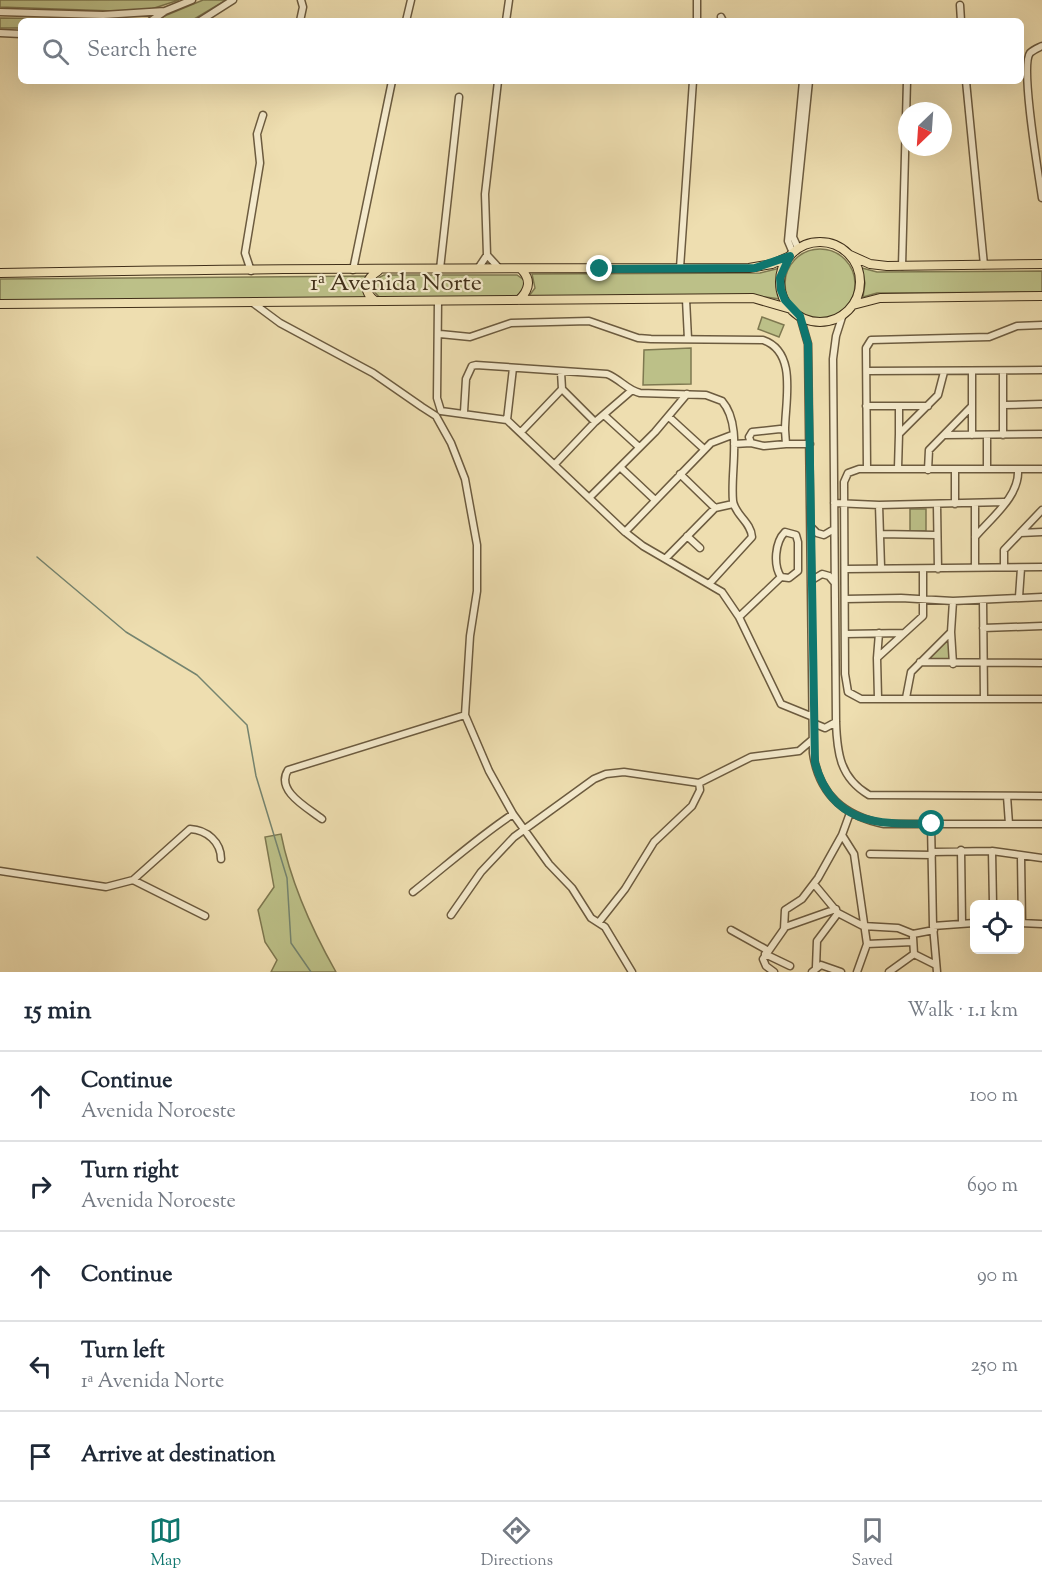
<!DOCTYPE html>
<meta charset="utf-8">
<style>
:root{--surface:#fff;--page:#f2f2f3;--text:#1f2937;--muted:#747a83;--line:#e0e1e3;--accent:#0f766e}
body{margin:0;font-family:"Sorts Mill Goudy",serif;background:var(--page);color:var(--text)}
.controls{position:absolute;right:18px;bottom:18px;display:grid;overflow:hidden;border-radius:9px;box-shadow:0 6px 24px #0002}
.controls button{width:54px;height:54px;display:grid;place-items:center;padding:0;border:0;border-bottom:2px solid var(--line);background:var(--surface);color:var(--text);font:30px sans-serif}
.compass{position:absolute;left:898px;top:102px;width:54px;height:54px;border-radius:50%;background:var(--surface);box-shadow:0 6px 24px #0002;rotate:205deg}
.stop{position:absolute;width:18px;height:18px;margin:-14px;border:4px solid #0f766e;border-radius:50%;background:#fff}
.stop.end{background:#0f766e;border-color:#fff;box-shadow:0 2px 6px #0008}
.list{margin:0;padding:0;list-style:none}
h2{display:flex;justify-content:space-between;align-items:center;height:78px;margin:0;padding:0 24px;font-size:26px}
h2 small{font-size:20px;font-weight:400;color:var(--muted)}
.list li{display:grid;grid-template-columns:39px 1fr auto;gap:18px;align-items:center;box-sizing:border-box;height:90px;padding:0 24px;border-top:2px solid var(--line)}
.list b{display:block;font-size:22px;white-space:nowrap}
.list p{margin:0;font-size:20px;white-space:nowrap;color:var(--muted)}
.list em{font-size:20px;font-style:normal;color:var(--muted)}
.icon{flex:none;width:33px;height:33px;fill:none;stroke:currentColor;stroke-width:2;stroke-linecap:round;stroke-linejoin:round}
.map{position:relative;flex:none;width:1042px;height:972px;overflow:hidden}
.search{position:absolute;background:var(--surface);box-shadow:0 6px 24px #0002;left:18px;right:18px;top:18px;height:66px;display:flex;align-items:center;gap:15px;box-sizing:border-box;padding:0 21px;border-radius:9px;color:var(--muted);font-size:22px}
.sheet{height:528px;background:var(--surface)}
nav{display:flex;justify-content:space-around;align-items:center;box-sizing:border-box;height:84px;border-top:2px solid var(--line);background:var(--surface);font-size:16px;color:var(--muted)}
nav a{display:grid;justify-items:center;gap:3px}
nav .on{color:var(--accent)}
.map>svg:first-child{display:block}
.green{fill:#bcc088;stroke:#7e7850;stroke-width:1.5}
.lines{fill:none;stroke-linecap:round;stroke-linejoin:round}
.stream{stroke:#75846f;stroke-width:1.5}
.minor-casing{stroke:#6c5b3f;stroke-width:9}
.major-casing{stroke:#402f19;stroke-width:10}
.minor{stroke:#f4eacc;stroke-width:6}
.major{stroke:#eedeb0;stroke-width:8}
.route{stroke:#0f766e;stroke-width:8}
.labels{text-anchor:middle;stroke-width:4.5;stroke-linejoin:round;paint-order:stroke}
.street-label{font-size:24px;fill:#402f19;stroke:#f4eacc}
</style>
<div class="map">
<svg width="1042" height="972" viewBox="0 0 1042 972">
<rect width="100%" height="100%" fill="#eedeb0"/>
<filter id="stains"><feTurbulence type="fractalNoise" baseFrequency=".00333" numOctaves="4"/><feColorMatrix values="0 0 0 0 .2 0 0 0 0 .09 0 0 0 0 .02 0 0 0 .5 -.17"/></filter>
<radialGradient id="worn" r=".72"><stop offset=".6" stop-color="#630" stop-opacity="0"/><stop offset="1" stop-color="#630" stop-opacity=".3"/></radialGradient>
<path class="green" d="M0,0H179L142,12L0,7Z
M203,0H226L191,21H21V28H0V18L155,20Z
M785 284a35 35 0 1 1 70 0a35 35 0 1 1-70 0Z
M780,268L777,287L780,299L758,296H529L535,288L532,274L760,273Z
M862,268L877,272L1042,271V292L877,293L863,297L865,283Z
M384,275H517L524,280L526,287L516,297L381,299L371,288L374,280Z
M371,276L364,289L365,298L0,301V279Z
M762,317L784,325L779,337L758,329Z
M691,348V384L643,385L644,350Z
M910,509H926V531H910Z
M950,637V660H927Z
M281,834C291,884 311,928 336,972H271L277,960L265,942L258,910L274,887L265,837Z"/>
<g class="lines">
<path class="stream" d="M37,557L126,632L197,675L247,725L256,776L287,878L291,943L311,972"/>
<g class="minor-casing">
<path id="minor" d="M960,5L961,21
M0,12L103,15L165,11
M721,17L723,21
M151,21L165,11L192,0
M200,21L233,0
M300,21L303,7L301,0
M406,21L411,0
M506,21L509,0
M697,21V0
M0,33L21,34
M1042,46C1038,48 1033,50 1030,53C1020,66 1039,177 1042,198
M966,81L984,265
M798,248L793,237L809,81
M793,253L788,241L803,81
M487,255L498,267
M902,266L907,81
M479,267L487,255L485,194L498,81
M680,268L693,81
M440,269L459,97
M353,270L392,81
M251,271L245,253L260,163L257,134L263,115
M686,299L688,339
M438,301L437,398L441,411L507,420L625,532L643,546L722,592L739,617L781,704L813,717
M253,303L280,323L373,373L422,407L436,416L451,443L465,479L477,545V591L470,636L465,715L489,771L513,814L549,864L572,888L591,918L605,927L632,972
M843,314L836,336L833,359L836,722C837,753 840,778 869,795L1042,796
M800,316L808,344L813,753C819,795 844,816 884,824H1042
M440,334L470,337L511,323L589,321L638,338L651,339L763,340C798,352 785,401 785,430
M867,371L1042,370
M562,389L595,422
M1004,405L1042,404
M866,406H928
M899,406V434
M464,412L466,379L472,366L476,365L607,374C620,379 627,390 640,393L706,395L722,401C743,425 730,471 733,501C735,515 751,522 752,537L710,583
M604,415L639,447
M669,417L704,449
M507,420L513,368
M780,429L785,430L786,444L764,446L751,443L749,437L752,432Z
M521,432L562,389L561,372
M944,435L1042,434
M972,435V406
M1003,435V371
M987,436V469
M734,444L751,443
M786,444H810
M555,464L595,422L631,391
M620,467L655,500
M898,468L899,434L938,395L944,372
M867,469L866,348L871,340L989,337L1017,326L1042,325
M1042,469H859L848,473L844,482L845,674L848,692L861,699H1042
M928,470L929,450L972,406V371
M680,474L715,508
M589,498L655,432L687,394
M834,503L879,505L1004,502
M955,504V469
M879,505L881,567
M937,505L938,569
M812,528L817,533L824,535L834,529
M625,532L711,443L732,435
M785,532L796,535L798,542V571L789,578L781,577C773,565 775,542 785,532Z
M1020,533L1042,532
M880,534L936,535
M687,536L700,548
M975,537C992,517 1020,496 1018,469
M666,558L715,508L733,504
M975,567V505
M1004,567V550L1042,510
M846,569L1042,567
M812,580L822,574L829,576L834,582
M1019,597L1021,568
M845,599L901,598L953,601L1042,597
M983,600L984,699
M739,617L781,577
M983,628L1042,626
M951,632L953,664
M845,634L904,633
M877,658L879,633
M920,662L1042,663
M878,698L877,658L923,616V569
M906,698L911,672L951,632L953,601
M813,723L825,728L836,722
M1007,796L1009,824
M322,819C308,808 275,791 288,770L465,715
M931,824L933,926L937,972
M842,835L854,854L867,944L857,972
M961,850L962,923
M992,851L993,904
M932,852L992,851L1042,858
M870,854L932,855
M1021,857L1022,923
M0,871L106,887L133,880L205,916
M133,880L190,829C207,830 221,842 221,859
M814,884L838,913L863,926L898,928L913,934L934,930
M413,892C446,866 478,837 513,814
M451,915L481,872L514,837L594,779L606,774L624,772L699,783L751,757L799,751L813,739
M599,922L625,889L654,842L692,806L700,790L699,783
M1020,923L1042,924
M933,926L974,923
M785,927L836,909
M731,930L767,950
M913,937L914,954L936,965
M867,944L913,942
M765,954L790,966
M816,967L817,941L838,913
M774,972L766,966L763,959L784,929L785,910L802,899L818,878L842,835L850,813
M812,972L821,965L841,972
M889,972L914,954"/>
</g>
<g class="major-casing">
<path id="major" d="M780 282a40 40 0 1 1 80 0a40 40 0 1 1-80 0Z
M850,255L870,264L887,266L1042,264
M0,273C250,268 499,268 749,268L772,264L790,256
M519,300C529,290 532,280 521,269
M375,301C362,291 365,279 378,271
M0,304L753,298L791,309
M853,305L880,298L1042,296"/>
</g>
<use href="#minor" class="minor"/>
<use href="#major" class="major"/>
</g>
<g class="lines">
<path class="route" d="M600,269L755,268L790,256L780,278L781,290L785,300L800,316L808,344L815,763C832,825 878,824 932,824"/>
</g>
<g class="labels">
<g class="street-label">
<text x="396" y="290">1ᵃ Avenida Norte</text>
</g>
</g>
<rect width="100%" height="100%" filter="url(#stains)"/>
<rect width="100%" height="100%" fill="url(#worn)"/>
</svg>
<div class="controls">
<button><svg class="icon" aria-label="locate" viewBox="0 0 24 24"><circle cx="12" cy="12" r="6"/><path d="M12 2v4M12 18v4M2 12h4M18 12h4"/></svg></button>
</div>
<svg class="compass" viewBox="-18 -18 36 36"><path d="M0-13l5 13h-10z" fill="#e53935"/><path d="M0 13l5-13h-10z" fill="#747a83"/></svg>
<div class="stop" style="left:932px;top:824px"></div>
<div class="stop end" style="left:600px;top:269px"></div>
<div class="search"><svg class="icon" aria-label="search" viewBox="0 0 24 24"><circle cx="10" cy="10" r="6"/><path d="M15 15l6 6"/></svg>Search here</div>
</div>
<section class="sheet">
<h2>15 min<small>Walk · 1.1 km</small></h2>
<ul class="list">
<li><svg class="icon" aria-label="ahead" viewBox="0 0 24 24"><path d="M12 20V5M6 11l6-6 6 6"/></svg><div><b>Continue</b><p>Avenida Noroeste</p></div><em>100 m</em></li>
<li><svg class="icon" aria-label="right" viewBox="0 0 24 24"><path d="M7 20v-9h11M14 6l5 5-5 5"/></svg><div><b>Turn right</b><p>Avenida Noroeste</p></div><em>690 m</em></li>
<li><svg class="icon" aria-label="ahead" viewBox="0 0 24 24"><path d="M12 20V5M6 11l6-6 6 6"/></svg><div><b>Continue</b></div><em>90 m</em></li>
<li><svg class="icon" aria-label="left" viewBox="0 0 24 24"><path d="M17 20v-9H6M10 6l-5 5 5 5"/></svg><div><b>Turn left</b><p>1ᵃ Avenida Norte</p></div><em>250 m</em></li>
<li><svg class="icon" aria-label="arrive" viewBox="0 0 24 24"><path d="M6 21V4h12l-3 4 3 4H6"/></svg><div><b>Arrive at destination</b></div></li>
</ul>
</section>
<nav>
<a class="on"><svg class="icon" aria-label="map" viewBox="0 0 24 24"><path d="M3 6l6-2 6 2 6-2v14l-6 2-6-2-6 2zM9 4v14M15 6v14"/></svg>Map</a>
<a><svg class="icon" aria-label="directions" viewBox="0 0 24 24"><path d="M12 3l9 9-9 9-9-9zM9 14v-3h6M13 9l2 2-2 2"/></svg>Directions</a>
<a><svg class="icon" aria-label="saved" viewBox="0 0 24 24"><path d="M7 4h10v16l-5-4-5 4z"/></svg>Saved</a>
</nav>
